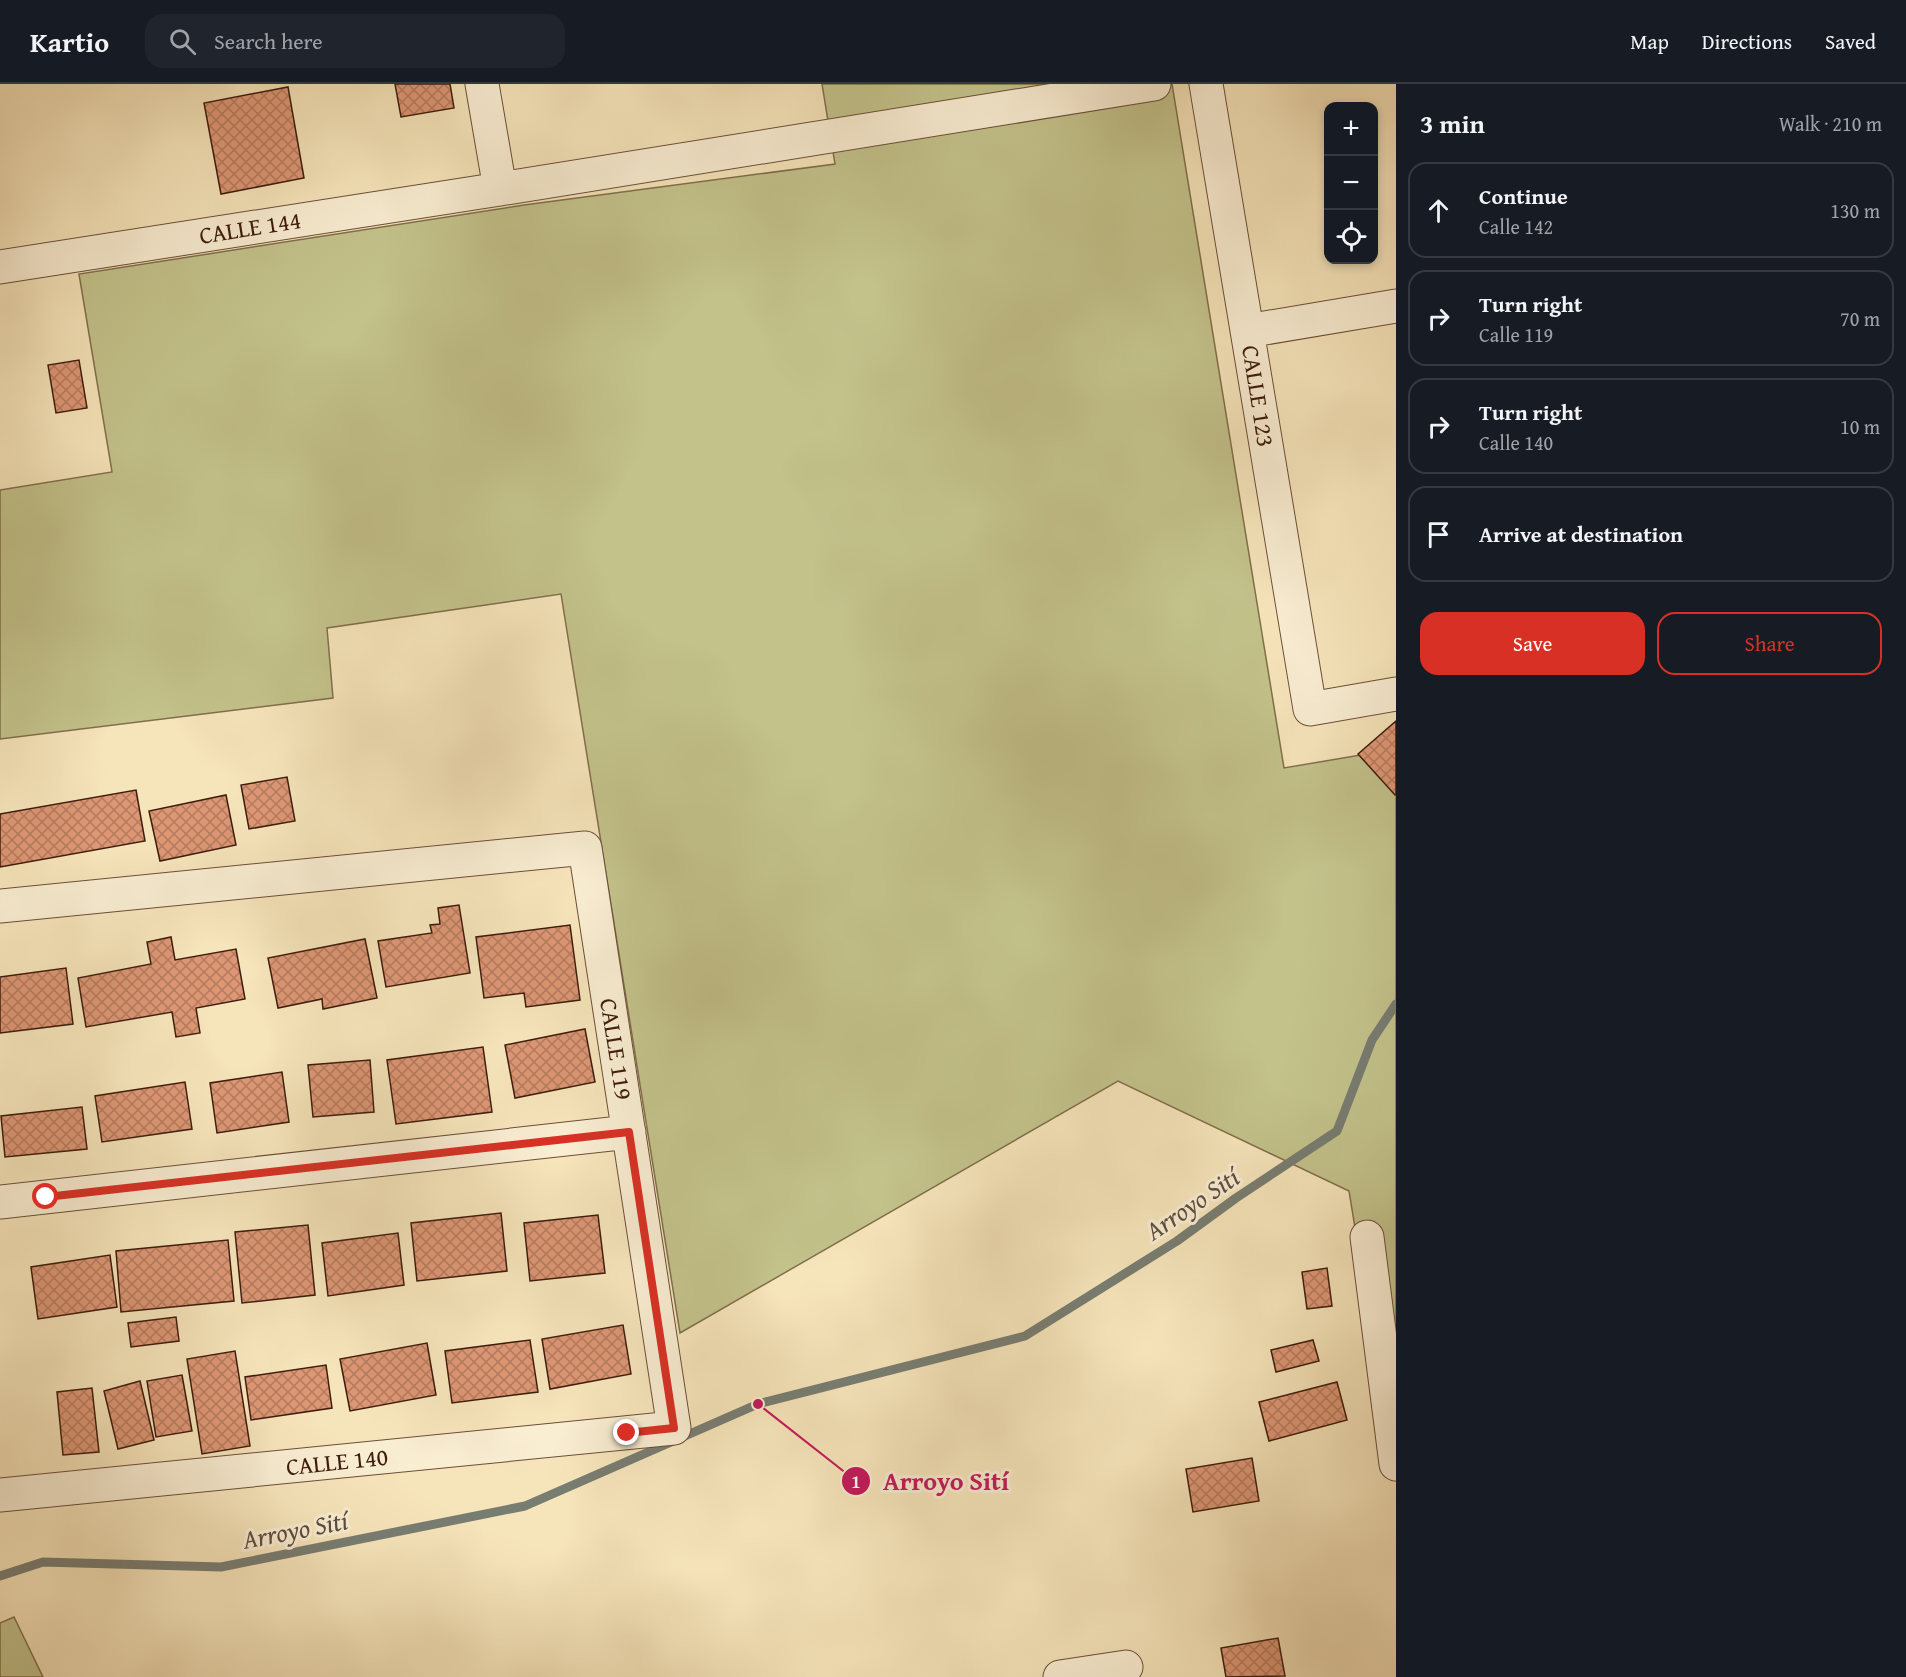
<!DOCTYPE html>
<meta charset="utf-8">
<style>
:root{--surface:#171b24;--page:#20242c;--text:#f1f3f6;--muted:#9ea1a6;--line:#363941;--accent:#d93025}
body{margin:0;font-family:"Gentium Book Plus",serif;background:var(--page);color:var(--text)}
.controls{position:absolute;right:18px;top:18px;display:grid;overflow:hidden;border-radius:12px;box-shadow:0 3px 9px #0003}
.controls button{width:54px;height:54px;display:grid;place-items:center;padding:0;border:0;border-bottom:2px solid var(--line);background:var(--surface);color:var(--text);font:30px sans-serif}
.stop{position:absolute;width:18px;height:18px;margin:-14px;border:4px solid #d93025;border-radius:50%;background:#fff}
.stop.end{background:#d93025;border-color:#fff;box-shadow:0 2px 6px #0008}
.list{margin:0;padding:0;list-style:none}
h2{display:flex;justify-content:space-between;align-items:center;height:78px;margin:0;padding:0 24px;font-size:26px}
h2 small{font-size:20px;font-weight:400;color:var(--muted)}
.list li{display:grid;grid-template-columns:39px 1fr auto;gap:18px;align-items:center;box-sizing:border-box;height:96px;margin:0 12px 12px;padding:0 12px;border:2px solid var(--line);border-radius:18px}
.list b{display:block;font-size:22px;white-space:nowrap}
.list p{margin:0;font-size:20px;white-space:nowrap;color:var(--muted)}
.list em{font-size:20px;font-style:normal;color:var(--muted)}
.actions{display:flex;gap:12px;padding:18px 24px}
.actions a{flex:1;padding:14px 0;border:2px solid var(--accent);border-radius:18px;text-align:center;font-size:21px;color:var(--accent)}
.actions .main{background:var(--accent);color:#fff}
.icon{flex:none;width:33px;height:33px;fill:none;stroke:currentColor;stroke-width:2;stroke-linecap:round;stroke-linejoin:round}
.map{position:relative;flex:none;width:1396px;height:1593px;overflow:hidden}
header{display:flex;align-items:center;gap:36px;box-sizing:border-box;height:84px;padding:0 30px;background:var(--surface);border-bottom:2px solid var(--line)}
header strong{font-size:28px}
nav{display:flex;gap:33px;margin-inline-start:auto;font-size:21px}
.search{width:420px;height:54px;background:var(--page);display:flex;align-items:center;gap:15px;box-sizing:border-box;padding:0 21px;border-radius:18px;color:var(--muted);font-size:22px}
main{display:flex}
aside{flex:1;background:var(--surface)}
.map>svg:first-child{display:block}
.green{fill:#c3c28b;stroke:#806f4c;stroke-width:1.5}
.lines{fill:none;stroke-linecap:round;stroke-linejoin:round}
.stream{stroke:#787d72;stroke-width:9}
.building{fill:url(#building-cross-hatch);stroke:#3e1c0d;stroke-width:1.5}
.minor-casing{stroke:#6c4e38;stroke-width:35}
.minor{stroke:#f9edd2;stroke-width:33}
.route{stroke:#d93025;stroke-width:8}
.labels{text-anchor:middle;stroke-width:6;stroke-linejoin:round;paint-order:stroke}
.street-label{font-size:24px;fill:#3e1c0d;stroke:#f9edd2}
.water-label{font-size:26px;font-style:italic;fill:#5b4d40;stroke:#f9edd2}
.leader{fill:none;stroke:#c2185b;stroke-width:2}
.callout-dot{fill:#c2185b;stroke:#f9edd2;stroke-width:2}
.mark-label{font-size:18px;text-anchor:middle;font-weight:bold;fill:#fff}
.callout-label{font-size:26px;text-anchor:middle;font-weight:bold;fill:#c2185b;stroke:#f9edd2;stroke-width:6;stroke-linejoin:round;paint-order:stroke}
</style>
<header>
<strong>Kartio</strong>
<div class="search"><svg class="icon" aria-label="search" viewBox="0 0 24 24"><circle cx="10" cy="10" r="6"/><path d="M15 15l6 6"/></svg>Search here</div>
<nav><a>Map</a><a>Directions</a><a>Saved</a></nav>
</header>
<main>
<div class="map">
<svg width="1396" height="1593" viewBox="0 0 1396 1593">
<defs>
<pattern id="building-cross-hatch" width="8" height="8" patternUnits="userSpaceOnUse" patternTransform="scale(1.5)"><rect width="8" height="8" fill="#dd9775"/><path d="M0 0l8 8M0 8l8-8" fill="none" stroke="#b57a5e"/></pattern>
</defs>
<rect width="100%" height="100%" fill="#f6e4ba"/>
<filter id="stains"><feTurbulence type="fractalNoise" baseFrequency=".00333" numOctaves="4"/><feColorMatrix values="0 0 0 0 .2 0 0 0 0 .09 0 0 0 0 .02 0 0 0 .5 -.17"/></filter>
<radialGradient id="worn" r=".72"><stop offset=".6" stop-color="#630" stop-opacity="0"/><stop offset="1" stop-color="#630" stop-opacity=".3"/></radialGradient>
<path class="green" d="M822,0H1172L1284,684L1396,665V1395L1349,1107L1118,997L680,1249L561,510L327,544L333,614L0,655V406L112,388L79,190L524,121L835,80Z
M14,1533L43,1593H0V1539Z"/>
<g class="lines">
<path class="stream" d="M0,1492L43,1478L221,1483L525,1422L758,1320L1025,1252L1177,1157L1236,1114L1337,1047L1372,956L1396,920"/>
</g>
<path class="building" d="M395,0H450L454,24L401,33Z
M288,3L304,94L221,110L204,19Z
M79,276L87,324L56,329L48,281Z
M1396,637V710L1395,711L1358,670Z
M287,693L295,737L249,745L241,701Z
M136,706L145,757L0,783V730Z
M226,711L236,761L160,777L149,727Z
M459,821L470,889L386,903L378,857L432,849L430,841L440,840L438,824Z
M570,841L580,916L526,923L524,909L484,914L476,853Z
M171,853L175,876L236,865L245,915L196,924L200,949L176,953L172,928L86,943L78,894L151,880L147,858Z
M365,855L377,914L323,925L322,915L278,924L268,874Z
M66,884L73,940L0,949V893Z
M585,945L595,998L515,1014L505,961Z
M483,963L492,1028L396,1040L387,976Z
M370,976L374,1028L313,1033L308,981Z
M282,988L289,1038L217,1049L210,999Z
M185,998L192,1045L102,1058L95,1012Z
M82,1023L87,1065L5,1073L1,1032Z
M501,1129L507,1187L417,1197L411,1139Z
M598,1131L605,1189L530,1197L524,1139Z
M308,1141L315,1211L242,1219L235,1148Z
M398,1149L404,1201L328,1212L322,1159Z
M228,1156L234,1217L121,1228L116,1167Z
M110,1171L117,1223L38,1235L31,1183Z
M1327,1184L1332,1222L1307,1225L1302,1188Z
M176,1233L179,1257L131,1263L128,1239Z
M623,1241L631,1290L550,1305L542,1255Z
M530,1256L538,1308L452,1319L445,1267Z
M1313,1256L1319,1277L1276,1288L1271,1266Z
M427,1259L436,1311L350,1327L340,1275Z
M235,1267L250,1362L202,1370L187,1275Z
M326,1281L332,1324L251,1336L245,1293Z
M182,1291L192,1347L156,1353L147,1297Z
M140,1297L154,1356L118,1365L104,1307Z
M1337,1298L1347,1336L1269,1357L1259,1318Z
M92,1304L99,1368L63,1371L57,1308Z
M1252,1374L1259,1417L1193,1428L1186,1385Z
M1278,1554L1285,1592L1226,1593L1221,1564Z"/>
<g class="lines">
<g class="minor-casing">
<path id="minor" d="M482,0L500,105
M1206,0L1310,625L1396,610
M0,183L500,105L1154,0
M1247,247L1396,222
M0,822L585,764L674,1344L0,1411
M0,1118L629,1048
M1367,1153L1396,1380
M1060,1593L1126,1583"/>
</g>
<use href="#minor" class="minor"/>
</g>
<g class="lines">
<path class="route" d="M46,1113L629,1048L674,1344L627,1349"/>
</g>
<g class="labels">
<g class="street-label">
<text transform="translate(250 144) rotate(-9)" y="8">CALLE 144</text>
<text transform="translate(1258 312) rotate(81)" y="8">CALLE 123</text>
<text transform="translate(616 965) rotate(81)" y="8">CALLE 119</text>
<text transform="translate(337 1378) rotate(-6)" y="8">CALLE 140</text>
</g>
<g class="water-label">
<text transform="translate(1192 1120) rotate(-34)" y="9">Arroyo Sití</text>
<text transform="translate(295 1446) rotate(-11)" y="9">Arroyo Sití</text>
</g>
</g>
<path class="leader" d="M758 1320L856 1397"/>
<g class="callout-dot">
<circle cx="758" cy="1320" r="6"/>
<circle cx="856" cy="1397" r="15"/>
</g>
<g class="mark-label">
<text x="856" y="1404">1</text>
</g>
<g class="callout-label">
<text x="946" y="1406">Arroyo Sití</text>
</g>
<rect width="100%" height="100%" filter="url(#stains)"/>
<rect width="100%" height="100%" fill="url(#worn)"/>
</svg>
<div class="controls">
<button>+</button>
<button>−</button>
<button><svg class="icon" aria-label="locate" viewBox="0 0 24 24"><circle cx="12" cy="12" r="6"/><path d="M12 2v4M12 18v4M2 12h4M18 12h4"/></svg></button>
</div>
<div class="stop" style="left:46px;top:1113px"></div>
<div class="stop end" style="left:627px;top:1349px"></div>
</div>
<aside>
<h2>3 min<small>Walk · 210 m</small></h2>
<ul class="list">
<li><svg class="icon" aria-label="ahead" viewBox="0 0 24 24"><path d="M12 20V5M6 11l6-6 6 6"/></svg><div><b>Continue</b><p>Calle 142</p></div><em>130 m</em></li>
<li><svg class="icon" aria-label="right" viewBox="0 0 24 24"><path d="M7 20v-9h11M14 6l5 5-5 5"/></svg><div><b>Turn right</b><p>Calle 119</p></div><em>70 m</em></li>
<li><svg class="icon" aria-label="right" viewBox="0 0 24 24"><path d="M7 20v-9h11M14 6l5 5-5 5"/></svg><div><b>Turn right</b><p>Calle 140</p></div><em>10 m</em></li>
<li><svg class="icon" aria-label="arrive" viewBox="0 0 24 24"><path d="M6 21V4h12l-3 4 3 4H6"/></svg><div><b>Arrive at destination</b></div></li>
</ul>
<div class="actions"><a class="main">Save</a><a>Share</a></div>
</aside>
</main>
